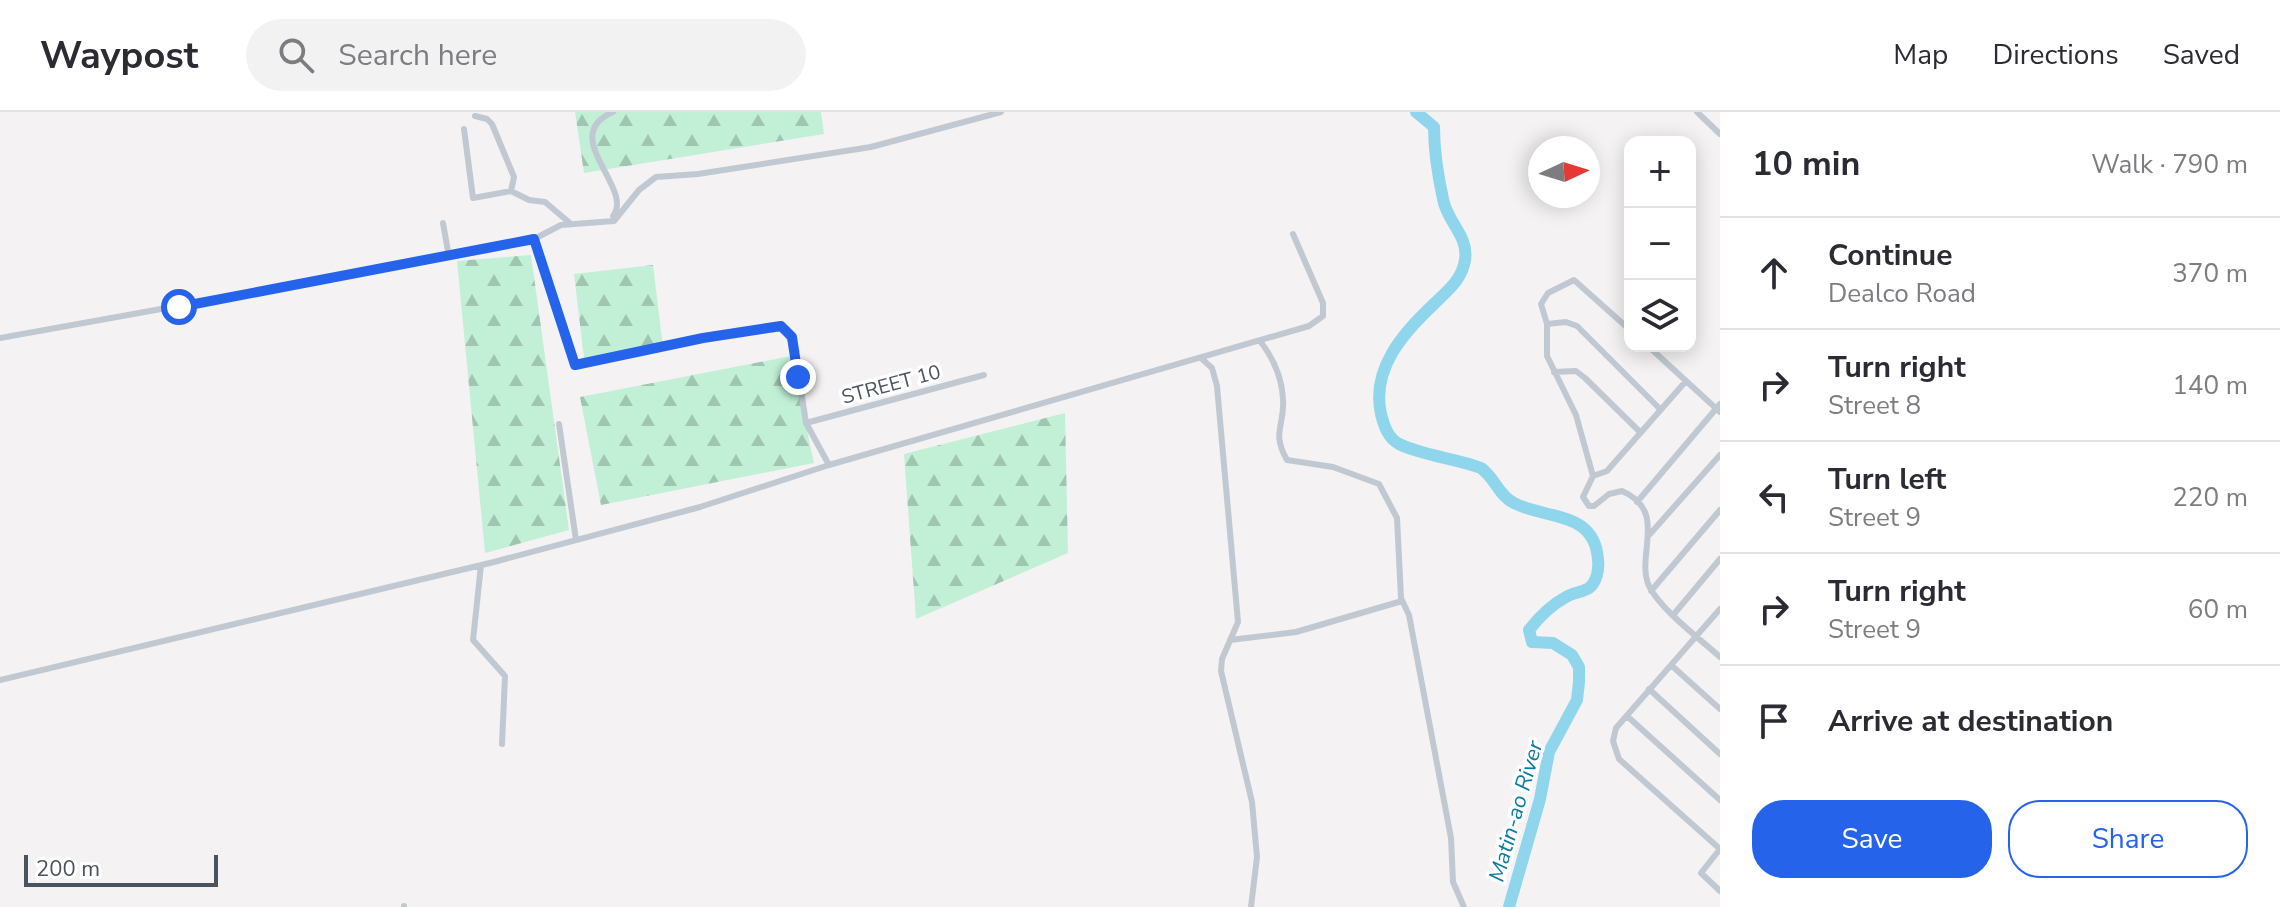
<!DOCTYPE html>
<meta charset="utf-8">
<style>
:root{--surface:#fff;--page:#f2f2f3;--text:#2b2b33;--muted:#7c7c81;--line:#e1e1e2;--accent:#2563eb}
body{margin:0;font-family:"Nunito Sans",sans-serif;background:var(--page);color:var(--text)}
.controls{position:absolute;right:24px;top:24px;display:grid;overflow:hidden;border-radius:16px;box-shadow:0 4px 20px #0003}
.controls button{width:72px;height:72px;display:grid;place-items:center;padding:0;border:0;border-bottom:2px solid var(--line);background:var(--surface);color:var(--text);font:40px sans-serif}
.compass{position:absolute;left:1528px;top:24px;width:72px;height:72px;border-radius:50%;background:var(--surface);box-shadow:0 4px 20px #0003;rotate:86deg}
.scale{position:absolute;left:24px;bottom:20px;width:194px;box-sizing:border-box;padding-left:8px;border:4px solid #495460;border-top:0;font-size:22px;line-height:28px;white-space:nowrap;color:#495460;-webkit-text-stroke:6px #fff;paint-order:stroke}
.stop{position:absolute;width:24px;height:24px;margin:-18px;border:6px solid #2563eb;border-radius:50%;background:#fff}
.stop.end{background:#2563eb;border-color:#fff;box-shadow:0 2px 8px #0008}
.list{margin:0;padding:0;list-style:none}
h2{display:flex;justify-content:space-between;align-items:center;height:104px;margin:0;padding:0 32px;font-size:34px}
h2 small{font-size:26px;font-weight:400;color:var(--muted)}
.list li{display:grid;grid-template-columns:52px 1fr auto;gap:24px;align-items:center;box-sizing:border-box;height:112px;padding:0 32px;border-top:2px solid var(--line)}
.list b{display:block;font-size:30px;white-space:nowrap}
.list p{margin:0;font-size:26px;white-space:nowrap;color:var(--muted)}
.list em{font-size:26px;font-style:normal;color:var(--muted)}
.actions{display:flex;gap:16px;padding:24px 32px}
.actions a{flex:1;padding:18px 0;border:2px solid var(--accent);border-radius:32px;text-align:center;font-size:28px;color:var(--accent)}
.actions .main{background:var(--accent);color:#fff}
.icon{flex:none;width:44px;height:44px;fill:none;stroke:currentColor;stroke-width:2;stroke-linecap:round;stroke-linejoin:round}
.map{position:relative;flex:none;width:1720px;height:795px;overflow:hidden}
header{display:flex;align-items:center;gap:48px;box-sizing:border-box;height:112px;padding:0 40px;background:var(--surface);border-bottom:2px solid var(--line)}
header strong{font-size:38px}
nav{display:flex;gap:44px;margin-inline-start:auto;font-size:28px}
.search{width:560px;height:72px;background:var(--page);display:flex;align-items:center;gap:20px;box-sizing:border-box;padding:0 28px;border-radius:44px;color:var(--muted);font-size:30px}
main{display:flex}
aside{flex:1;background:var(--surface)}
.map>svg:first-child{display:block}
.forest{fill:url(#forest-firs)}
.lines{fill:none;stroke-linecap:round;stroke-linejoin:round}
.river{stroke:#8fd6ed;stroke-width:12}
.street{stroke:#c0c9d1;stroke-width:6}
.route{stroke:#2563eb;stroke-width:10}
.labels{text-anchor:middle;stroke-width:7;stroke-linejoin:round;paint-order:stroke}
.street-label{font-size:20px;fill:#495460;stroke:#fff}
.water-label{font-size:22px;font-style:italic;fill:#0c7ba1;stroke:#fff}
</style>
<header>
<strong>Waypost</strong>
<div class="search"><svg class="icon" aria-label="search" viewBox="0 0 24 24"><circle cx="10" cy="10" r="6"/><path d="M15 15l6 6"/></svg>Search here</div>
<nav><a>Map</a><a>Directions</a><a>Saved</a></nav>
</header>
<main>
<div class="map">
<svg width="1720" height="795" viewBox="0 0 1720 795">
<defs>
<pattern id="forest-firs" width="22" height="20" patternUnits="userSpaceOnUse" patternTransform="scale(2)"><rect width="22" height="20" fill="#c2f0d6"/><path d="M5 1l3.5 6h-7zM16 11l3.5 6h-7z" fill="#a0c5b1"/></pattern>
</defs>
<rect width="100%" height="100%" fill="#f4f2f2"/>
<path class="forest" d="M575,0H821L824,22L584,61Z
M531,143L569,418L485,441L457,149Z
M653,153L663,235L584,246L574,162Z
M791,244L814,351L601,393L580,285Z
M1065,301L1068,441L916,507L904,342Z"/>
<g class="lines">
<path class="river" d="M1416,0L1434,15C1434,38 1438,64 1443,87C1447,110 1469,124 1465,148C1462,168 1447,179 1434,192C1403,221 1371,257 1381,302C1384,314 1388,326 1399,332C1424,344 1455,346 1481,356C1495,366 1499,384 1514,391C1546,408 1595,398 1598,448C1599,457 1597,470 1589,476C1583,480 1572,481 1566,485C1551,493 1540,504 1529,518L1532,530L1553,531L1572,543L1579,555V570L1577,588L1549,640L1540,687L1509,795"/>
<path class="street" d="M1697,0L1720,22
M475,4L487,7L492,12L514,65L511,79
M464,17L473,86L511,79L529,88L545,90L571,112
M613,104C635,76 557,24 613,0
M443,111L449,145
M534,127L575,253L703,226L785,216L795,239L806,311L829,353
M1547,212L1566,210L1577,214L1660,297
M0,226L488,138L534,127L561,113L614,109L639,78L656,65L698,62L871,35L1001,0
M1260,229C1274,247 1282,265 1283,287C1285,314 1271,320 1287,348L1333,355L1379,372L1397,406L1401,486L1409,503L1451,726L1453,770L1464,795
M1648,234L1720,300
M1201,246L1212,256L1217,274L1238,510L1222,547L1221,559L1252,690L1257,745L1251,795
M1554,260L1576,259L1585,266L1640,320
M1686,269L1607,359L1593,364L1583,385L1589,394H1594L1609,382L1622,379C1669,399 1635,444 1649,474C1660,497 1700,527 1720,545
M806,311L984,263
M559,312L576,428
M1593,364L1576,303L1547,244V212L1541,192L1548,181L1574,168L1630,218
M1637,390L1720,292
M1650,422L1720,343
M481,453L473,528L505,564L502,632
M1651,479L1720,398
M1720,497L1616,616L1613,629L1619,647L1720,737
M1674,502L1720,447
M1230,528L1296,520L1402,489
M1671,553L1720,597
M0,568L494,450L700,395L829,353L1309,214L1323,204V191L1293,122
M1649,577L1720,642
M1627,604L1720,688
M1720,737L1701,761L1720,779
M404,794V795"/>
</g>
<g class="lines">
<path class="route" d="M179,195L534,127L575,253L703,226L781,214L792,225L798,265"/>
</g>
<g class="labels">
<g class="street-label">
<text transform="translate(891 272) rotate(-15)" y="7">STREET 10</text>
</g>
<g class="water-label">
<text transform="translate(1515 699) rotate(-74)" y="8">Matin-ao River</text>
</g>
</g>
</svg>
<div class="controls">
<button>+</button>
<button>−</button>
<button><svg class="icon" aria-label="layers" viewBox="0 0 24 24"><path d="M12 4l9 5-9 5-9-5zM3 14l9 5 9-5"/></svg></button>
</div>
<svg class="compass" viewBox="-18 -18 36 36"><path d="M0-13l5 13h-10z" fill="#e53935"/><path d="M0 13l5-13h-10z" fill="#7c7c81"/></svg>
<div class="scale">200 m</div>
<div class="stop" style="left:179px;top:195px"></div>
<div class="stop end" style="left:798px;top:265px"></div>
</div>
<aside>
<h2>10 min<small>Walk · 790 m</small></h2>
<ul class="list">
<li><svg class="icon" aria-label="ahead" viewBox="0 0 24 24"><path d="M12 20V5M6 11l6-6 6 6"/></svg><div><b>Continue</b><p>Dealco Road</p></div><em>370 m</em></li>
<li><svg class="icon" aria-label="right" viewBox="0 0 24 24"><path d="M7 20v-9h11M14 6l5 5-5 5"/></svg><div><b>Turn right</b><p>Street 8</p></div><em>140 m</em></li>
<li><svg class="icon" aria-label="left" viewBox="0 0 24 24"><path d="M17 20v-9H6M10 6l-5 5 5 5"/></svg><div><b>Turn left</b><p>Street 9</p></div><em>220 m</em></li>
<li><svg class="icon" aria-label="right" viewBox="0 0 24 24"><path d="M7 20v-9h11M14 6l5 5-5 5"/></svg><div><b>Turn right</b><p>Street 9</p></div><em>60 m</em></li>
<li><svg class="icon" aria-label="arrive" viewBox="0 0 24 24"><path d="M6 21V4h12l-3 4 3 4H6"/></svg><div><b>Arrive at destination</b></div></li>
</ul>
<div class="actions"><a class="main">Save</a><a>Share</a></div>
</aside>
</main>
